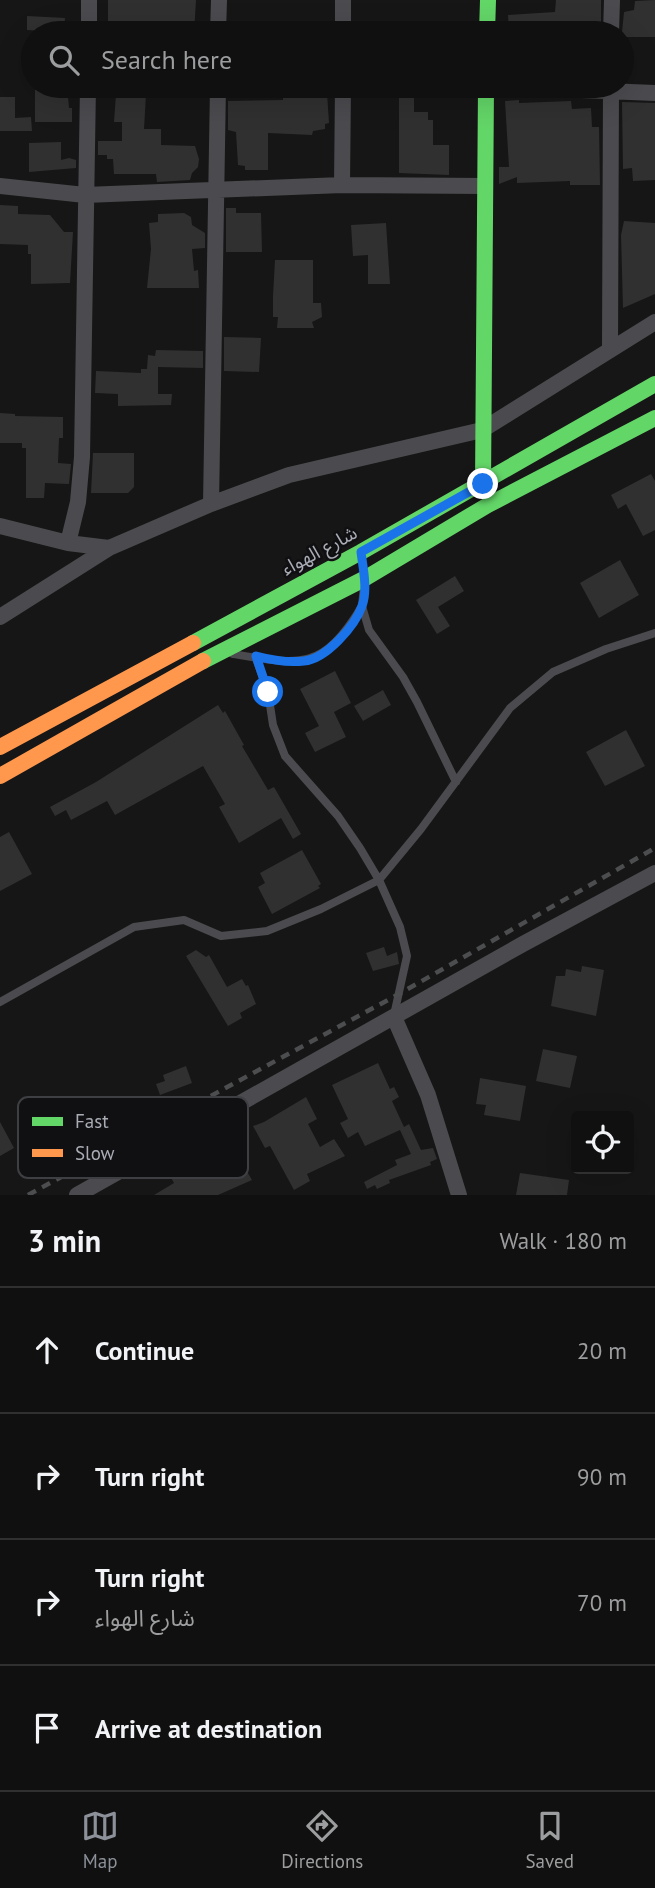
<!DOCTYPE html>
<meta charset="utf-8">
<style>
:root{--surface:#101010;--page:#1e1e1e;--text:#f1f3f6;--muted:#9c9d9f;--line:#303030;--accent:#8c9099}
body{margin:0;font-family:"PT Sans","Noto Sans Arabic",sans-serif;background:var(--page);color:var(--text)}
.controls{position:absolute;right:21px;bottom:21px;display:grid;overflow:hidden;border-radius:7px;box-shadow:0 7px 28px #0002}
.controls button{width:63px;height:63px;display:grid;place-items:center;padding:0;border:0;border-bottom:2px solid var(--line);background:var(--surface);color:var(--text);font:35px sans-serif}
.stop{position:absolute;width:21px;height:21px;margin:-16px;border:5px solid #1a73e8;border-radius:50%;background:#fff}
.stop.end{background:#1a73e8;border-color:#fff;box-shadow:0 2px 7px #0008}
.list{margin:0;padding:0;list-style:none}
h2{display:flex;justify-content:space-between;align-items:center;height:91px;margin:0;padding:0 28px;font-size:30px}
h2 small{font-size:23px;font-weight:400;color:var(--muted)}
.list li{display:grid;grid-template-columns:46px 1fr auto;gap:21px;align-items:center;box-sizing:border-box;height:126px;padding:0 28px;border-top:2px solid var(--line)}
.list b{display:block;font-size:26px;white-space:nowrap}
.list p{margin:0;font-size:23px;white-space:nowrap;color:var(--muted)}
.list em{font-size:23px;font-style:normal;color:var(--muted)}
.icon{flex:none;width:38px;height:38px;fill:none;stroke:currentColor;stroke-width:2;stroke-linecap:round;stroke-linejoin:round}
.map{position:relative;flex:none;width:655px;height:1195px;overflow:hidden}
.search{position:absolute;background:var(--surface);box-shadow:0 7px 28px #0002;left:21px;right:21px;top:21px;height:77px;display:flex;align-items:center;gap:18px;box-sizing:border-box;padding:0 24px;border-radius:38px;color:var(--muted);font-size:26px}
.sheet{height:595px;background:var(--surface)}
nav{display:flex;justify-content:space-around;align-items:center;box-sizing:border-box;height:98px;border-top:2px solid var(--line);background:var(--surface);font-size:19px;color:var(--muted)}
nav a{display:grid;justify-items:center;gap:4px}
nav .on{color:var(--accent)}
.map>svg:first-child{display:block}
.building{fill:#303031}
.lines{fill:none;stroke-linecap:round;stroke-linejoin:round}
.lane{stroke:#4b4b4f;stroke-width:8}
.street{stroke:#4b4b4f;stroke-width:16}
.fast{stroke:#63d668;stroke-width:16}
.slow{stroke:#ff974d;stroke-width:16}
.rail{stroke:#4c4d4f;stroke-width:4.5;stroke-dasharray:9 7;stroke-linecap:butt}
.route{stroke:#1a73e8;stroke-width:9}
.labels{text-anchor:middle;stroke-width:5;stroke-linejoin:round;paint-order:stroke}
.street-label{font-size:19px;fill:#a9acb5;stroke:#101012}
.key{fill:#101012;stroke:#3e3f43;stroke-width:2}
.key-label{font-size:19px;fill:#a9acb5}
</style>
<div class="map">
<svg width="655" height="1195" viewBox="0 0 655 1195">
<rect width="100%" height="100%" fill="#161616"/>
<path class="building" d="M108,0H196L194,33H104V23H108Z
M556,0H601V33H555V29L509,31L508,15L555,12Z
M655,0V37H623L622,32L624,12L634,10L635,1Z
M27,16L65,18L64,32L27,30Z
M54,86H67L69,108H72V122H35V90H54Z
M399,86H414V112H428V120H433V145H449V175L399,173Z
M316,91V93H327L329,123L325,124V129L313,131L312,135L268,133V170H245V166L238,165L236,132L228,130V101L283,100V92Z
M116,94H146L144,129H161V145L195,146L199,159L198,167L192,173L190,180L157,182L156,174H114L113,159H107V155H98V141H122V122H114Z
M0,97H15V118L31,117L32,131H0Z
M519,100V103L571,101L572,109L591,108L592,127H599L600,185H570V181L517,183V177L499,184V167H509L505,101Z
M622,102L655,103V180L633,181L632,168L623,169Z
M61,142V160L69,158L76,160V168L29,172V143Z
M0,205L18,206V214L50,215L64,232H73L70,283L31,284V254H28V245L0,244Z
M226,208H236V213H261L262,252H226Z
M184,213L191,217L192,225L205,233V248L192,249L194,271L198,270L199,288H147L151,249L149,223L158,222V214Z
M624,221L655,223V294L623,308L621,235Z
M386,223L390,284H368V255L353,256L351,225Z
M275,260H313V303H321L322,317L312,322L314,328H277L278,317H273V296Z
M224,337L261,338L259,372L224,371Z
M156,350L203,351V368L158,367V394H172L171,405L118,406V394L95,393L96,371L141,373V369H147L148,355L155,356Z
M0,413L15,414V416L63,417V438H59L58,463L71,464L69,484L45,483L44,498H26V448H22V443H0Z
M93,453H134V487L128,493H91Z
M651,474L655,481V530L643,536L626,504L618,509L611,495Z
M620,560L639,595L599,618L580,583Z
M455,576L464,591L438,607L450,626L437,634L416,600Z
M335,671L351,703L334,712L346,737L315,752L305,733L319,726L300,689Z
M383,690L391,705L363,721L354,706Z
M218,705L223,713L225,711L244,745L242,746L268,790L274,787L301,834L293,839L281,818L239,843L219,807L225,804L203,766L115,815L107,801L71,820L66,810L55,816L50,807L96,782Z
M626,730L645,766L605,786L586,752Z
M9,832L32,874L0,891V837Z
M302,850L321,884L318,886L320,888L272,914L258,887L265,883L260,873Z
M384,947L387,956L397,952L399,964L373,971L366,953Z
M196,950L206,957L209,955L227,987L242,979L246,986L248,985L256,1004L240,1013L242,1018L228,1026L186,956Z
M582,966L604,970L596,1016L551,1006L556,976H565L566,969L581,972Z
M543,1049L577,1056L570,1088L536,1081Z
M378,1063L390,1089L394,1087L399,1097L392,1101L404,1127L409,1124L421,1150L433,1148L437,1159L430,1162L431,1165L389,1180L390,1183L377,1189L375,1185L367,1189L364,1182L397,1165L395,1160L411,1154L400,1130L365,1146L358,1132L348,1138L340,1123L348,1119L332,1085Z
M186,1066L192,1083L160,1095L156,1084L165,1081L163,1075Z
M480,1078L526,1086L520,1121L484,1115L486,1105L476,1104Z
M306,1097L317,1119L308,1124L320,1147L334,1139L345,1156L307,1174L310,1181L294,1190L270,1146L265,1148L253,1126L264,1122Z
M0,1122L14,1148L0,1156Z
M225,1144L227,1149L235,1145L241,1157L239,1158L252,1180L218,1195H154L174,1183L170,1176L180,1171L184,1179L206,1168L198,1150L208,1145L210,1150Z
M520,1173L569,1180L567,1195H516Z"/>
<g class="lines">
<path class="lane" d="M364,586L362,606L369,630L403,677L417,702L456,782
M233,654C302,666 323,670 362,606
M255,656L268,692L273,725L285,756L338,816L360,848L379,880L400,927L407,956L394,1015
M0,1002L134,927L184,920L221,936L267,931L321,909L379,880L421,829L510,708L553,672L606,649L655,633"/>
<path class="street" d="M89,33V0
M218,33L219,0
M343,33V0
M611,33L612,0
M486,86L655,93
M342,185L343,86
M0,186L85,195L342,185L485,186
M610,350L611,86
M211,504L218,86
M0,526L68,543L109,548
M68,543L78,502L82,457L88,86
M0,617L109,548L211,504L289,475L482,430L655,322
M394,1017L428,1095L459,1195
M77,1195L523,944L655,873"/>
<path class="fast" d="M487,33L488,0
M483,484L486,86
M193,643L361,552L655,384
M203,661L364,579L488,505L655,418"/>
<path class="slow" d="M0,747L193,643
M0,776L203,661"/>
<path class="rail" d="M28,1195L399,994L655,848"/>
</g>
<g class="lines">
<path class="route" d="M268,692L256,656C271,660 288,663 304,661C326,659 355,626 362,606C368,590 363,568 361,552L483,484"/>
</g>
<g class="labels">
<g class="street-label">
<text transform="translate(319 550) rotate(-28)" y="7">شارع الهواء</text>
</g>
</g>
<rect x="18" y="1097" width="230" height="81" rx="10" class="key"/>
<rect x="32" y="1117" width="31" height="9" fill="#63d668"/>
<rect x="32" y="1149" width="31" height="8" fill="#ff974d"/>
<g class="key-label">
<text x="75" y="1128">Fast</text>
<text x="75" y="1160">Slow</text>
</g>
</svg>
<div class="controls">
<button><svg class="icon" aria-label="locate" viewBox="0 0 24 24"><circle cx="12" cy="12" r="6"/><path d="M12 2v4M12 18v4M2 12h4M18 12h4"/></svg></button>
</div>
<div class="stop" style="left:268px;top:692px"></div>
<div class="stop end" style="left:483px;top:484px"></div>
<div class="search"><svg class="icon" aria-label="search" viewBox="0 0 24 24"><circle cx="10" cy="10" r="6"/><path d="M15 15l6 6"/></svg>Search here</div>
</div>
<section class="sheet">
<h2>3 min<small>Walk · 180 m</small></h2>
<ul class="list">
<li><svg class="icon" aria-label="ahead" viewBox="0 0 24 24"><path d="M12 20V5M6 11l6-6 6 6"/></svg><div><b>Continue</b></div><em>20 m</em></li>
<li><svg class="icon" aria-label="right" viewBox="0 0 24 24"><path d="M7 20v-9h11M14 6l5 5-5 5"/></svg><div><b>Turn right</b></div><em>90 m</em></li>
<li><svg class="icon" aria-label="right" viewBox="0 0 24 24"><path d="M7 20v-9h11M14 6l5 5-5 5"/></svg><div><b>Turn right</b><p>شارع الهواء</p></div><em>70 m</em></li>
<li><svg class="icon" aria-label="arrive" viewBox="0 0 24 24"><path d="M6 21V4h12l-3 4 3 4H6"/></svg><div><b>Arrive at destination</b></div></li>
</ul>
</section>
<nav>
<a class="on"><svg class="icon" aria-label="map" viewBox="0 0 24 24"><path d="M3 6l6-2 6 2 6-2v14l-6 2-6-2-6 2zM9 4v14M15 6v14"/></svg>Map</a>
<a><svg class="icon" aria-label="directions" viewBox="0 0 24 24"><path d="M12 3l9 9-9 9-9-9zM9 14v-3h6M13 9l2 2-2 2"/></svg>Directions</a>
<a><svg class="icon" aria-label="saved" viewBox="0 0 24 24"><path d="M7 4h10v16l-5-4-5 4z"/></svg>Saved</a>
</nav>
